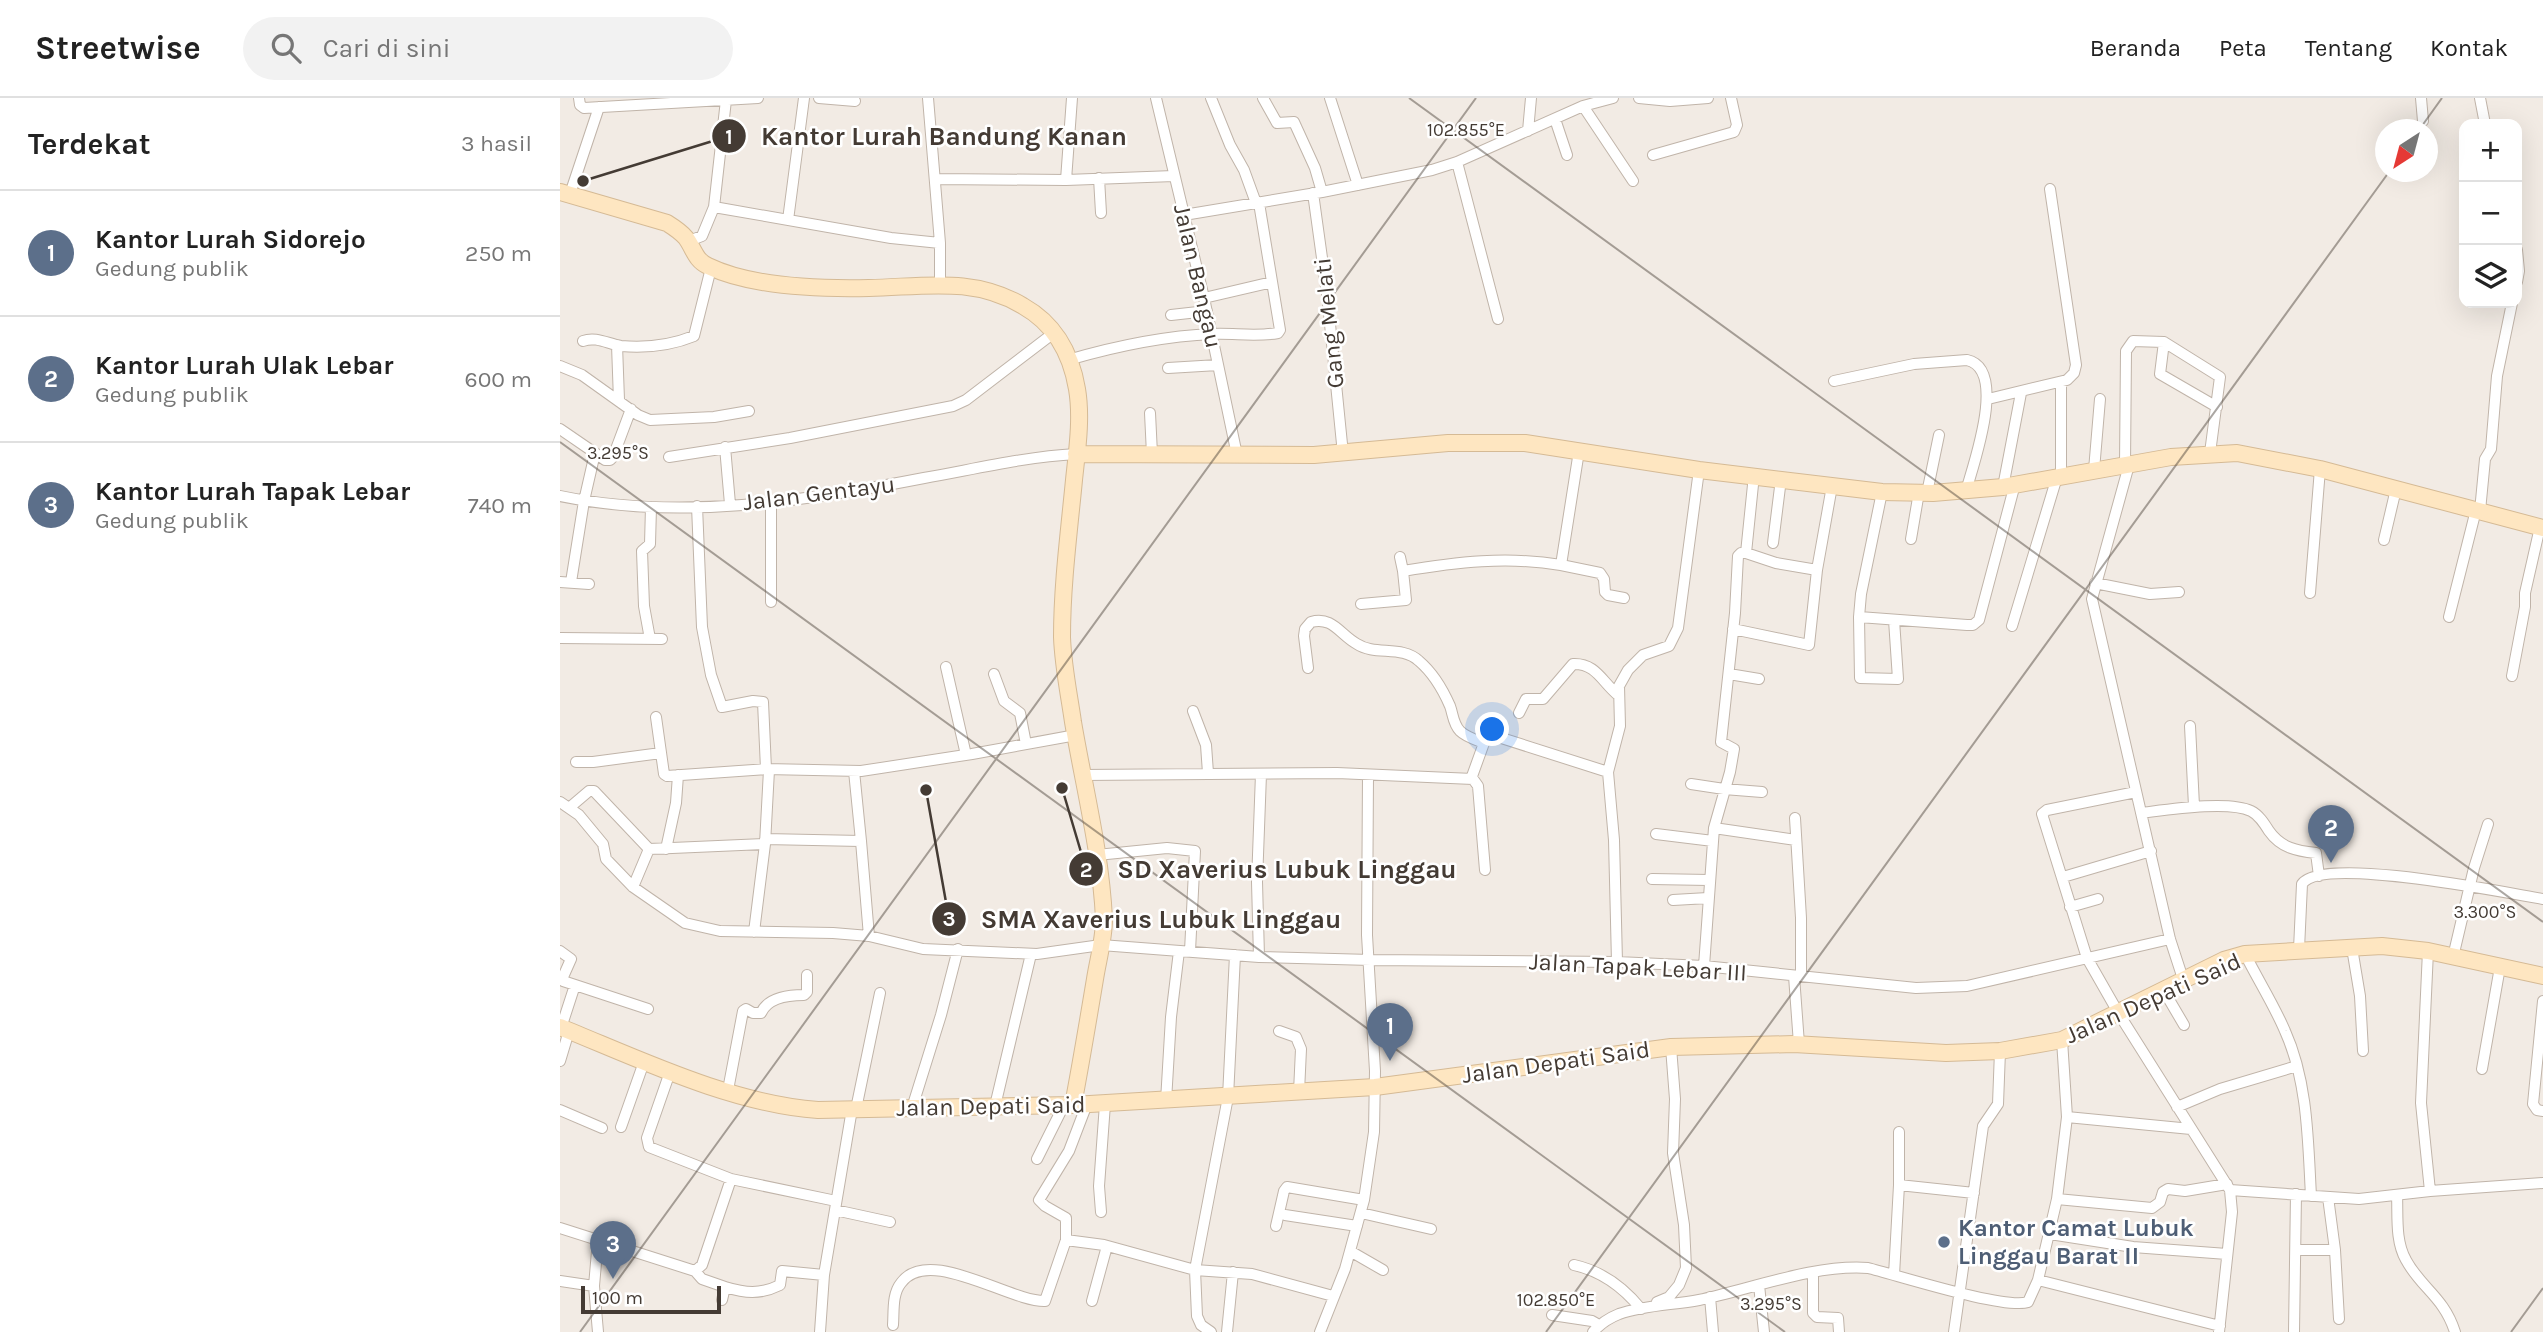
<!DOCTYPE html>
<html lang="id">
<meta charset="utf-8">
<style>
:root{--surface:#fff;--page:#f2f2f2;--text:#222;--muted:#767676;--line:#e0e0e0;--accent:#f81416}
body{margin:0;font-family:Karla,sans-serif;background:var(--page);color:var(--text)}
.controls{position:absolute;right:21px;top:21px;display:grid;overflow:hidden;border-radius:14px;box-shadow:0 7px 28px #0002}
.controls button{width:63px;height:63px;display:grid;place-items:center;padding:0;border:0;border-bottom:2px solid var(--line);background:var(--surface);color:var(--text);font:35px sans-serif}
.compass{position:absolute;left:1815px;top:21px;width:63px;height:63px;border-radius:50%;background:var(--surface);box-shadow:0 7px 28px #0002;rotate:216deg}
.scale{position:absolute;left:21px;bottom:18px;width:140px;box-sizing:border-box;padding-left:7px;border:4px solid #443b34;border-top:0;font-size:19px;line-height:24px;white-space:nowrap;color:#443b34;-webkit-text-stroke:5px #fff;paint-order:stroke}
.you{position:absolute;left:933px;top:632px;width:24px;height:24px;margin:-18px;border:5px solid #fff;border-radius:50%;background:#1a73e8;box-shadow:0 0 0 10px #1a73e833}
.badge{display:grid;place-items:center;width:46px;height:46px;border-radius:50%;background:var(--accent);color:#fff;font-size:23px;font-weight:700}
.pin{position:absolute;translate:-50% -58px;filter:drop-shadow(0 2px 4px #0008)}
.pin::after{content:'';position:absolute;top:37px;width:24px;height:21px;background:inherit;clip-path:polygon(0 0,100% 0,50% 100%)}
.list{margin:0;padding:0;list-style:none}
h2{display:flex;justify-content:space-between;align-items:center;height:91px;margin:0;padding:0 28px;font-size:30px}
h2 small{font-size:23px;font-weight:400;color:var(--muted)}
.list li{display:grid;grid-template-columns:46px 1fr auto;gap:21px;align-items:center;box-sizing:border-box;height:126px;padding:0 28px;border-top:2px solid var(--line)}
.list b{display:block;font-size:26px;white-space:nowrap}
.list p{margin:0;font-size:23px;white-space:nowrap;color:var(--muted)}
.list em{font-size:23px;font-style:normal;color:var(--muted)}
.icon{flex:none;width:38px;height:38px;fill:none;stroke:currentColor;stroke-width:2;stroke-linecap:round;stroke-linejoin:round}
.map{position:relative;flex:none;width:1983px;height:1234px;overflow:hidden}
header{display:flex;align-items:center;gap:42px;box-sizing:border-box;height:98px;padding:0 35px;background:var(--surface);border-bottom:2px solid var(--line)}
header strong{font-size:33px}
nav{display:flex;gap:38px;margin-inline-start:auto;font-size:24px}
.search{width:490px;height:63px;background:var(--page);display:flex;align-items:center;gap:18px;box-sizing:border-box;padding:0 24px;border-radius:38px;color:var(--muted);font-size:26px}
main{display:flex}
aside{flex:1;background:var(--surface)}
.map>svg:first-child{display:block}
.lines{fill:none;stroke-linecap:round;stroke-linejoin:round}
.street-casing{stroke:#c0b4a9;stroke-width:12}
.secondary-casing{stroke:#d5ba95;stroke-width:18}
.street{stroke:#fff;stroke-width:10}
.secondary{stroke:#fee6c1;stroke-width:16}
.ticks{fill:none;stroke:#443b34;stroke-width:2;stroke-opacity:0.45}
.service-dot{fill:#5c6f8a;stroke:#fff;stroke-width:2.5}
.labels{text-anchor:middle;stroke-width:5;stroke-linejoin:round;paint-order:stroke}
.street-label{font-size:24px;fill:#443b34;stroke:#fff}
.service-label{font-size:24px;font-weight:bold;fill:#4e5e75;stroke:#fff;text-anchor:start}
.ticks-label{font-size:18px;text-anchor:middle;fill:#443b34;stroke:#fff;stroke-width:5;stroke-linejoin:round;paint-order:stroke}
.leader{fill:none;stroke:#443b34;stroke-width:2.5}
.callout-dot{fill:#443b34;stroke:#fff;stroke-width:2.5}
.mark-label{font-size:21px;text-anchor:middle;font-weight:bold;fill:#fff}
.callout-label{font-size:26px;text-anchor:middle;font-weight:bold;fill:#443b34;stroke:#fff;stroke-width:5;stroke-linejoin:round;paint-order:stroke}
</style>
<header>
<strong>Streetwise</strong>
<div class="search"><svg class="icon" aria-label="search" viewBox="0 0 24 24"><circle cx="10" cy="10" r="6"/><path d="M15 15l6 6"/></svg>Cari di sini</div>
<nav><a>Beranda</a><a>Peta</a><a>Tentang</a><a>Kontak</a></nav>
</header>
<main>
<aside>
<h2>Terdekat<small>3 hasil</small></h2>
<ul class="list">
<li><span class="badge" style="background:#5c6f8a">1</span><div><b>Kantor Lurah Sidorejo</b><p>Gedung publik</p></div><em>250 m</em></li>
<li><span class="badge" style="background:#5c6f8a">2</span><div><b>Kantor Lurah Ulak Lebar</b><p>Gedung publik</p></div><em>600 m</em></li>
<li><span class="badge" style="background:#5c6f8a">3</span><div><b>Kantor Lurah Tapak Lebar</b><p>Gedung publik</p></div><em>740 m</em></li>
</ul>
</aside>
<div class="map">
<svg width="1983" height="1234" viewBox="0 0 1983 1234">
<rect width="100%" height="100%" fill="#f2ebe4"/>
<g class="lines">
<g class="street-casing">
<path id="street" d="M19,0L20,7L24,10L198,0
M259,0L295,3
M368,0L380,145V186
M596,0L644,200L677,357
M651,0L670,47L684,72L696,105
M703,0L717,25L734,24L755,70L762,94
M770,0L798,87
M1079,0L1110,3L1148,0
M1861,0L1863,23
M1920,0L1925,26
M1023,8L1073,83
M995,21L1007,57
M968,33L971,0
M1093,57L1174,34L1177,27L1171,0
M897,64L938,221
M539,80L541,115
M375,81L506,82L614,78
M506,82L512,0
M753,95L767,196L783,356
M10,96L39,9
M154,109L331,140L380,145
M624,117L762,94L872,72L897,64L1023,8L1053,0
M228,122L244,0
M129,143L142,138L154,109L166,2
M1957,152L1959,173L1957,184
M644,200L712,184
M611,217L647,213
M23,243C36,238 48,246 61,248C85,250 112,247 134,238L151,170
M1604,244L1600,276L1657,309
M57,247L59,302
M508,262C556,248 603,238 653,236C674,235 697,239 718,235L720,232L699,105
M0,268L22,277L78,317L90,322L154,319L189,313
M608,270L658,267
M1274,283L1354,266L1407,262C1448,271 1413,367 1406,393
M1501,284V378
M1428,301L1507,282L1514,275L1516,267L1490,91
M590,315L592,356
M0,331L35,355L24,403L11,484
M165,349L170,406
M35,355L45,362H50L53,359L71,311
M109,359L230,340L393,308L406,302L495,234
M1565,367L1566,253L1573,243L1604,244L1660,279L1650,355
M1569,367L1532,501L1610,841L1624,884
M1534,372L1540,301
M1443,389L1461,295
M1322,394L1301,496L1299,519L1300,580L1338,581L1334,522
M1367,395L1379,337
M0,398C119,423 246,403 364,380C415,371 464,359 516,356
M137,408L142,529L151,577L162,609L193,603L203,604L206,671
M1920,413L1925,361L1931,351L1937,278L1952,205
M1351,441L1359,394
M1824,442L1836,391
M1213,445L1221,381
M1186,455L1194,377
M840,459L843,473
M1001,467L1040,475L1044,481L1045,494L1048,497L1064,500
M0,484L29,486
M1535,485L1590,496L1619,494
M1750,495L1760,371
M211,504V404
M801,506L846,502L843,473C896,464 947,458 1001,467L1019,353
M1299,519L1407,527H1413L1419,522L1455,386
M1889,519L1916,412
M1452,528L1497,379
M1173,531L1249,547L1257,472
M0,540L102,541
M90,541L84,508L82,453L90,446L91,409
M386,569L406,657
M748,570L744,538L745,531L751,524C773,518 780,537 797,546C815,558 842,547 859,563C872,574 883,592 890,608C893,616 893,626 900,633C906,639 916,642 924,645
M434,576L444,603L460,615L466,646
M1169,576L1199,581
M1952,578L1965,509V495L1980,429
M633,613L646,647L648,675
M959,615L966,601H983L1013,566C1036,565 1042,584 1058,597
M96,619L104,676L107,678L206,671L301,673L412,656L516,637
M1630,628L1634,708
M16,664H33L101,655
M522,677L777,675L913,681L918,688L925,772
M911,681L924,645L932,637L1048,674
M1131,686L1164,691L1202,694
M1576,694L1487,712L1482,716L1527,860L1559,916L1670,1092L1672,1114L1659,1234
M0,704L19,717L43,746L46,761L73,789L125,825L160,833L273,835L309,838L363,851L477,856L541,847L699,859L811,862L1057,864L1144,868L1356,890L1407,888L1610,841
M9,710L29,693H34L89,751L205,746
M1581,715C1606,712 1668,702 1691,713C1699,717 1704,725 1709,733C1721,750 1737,753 1756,755L1759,778
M1235,720L1241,820V878
M1154,730L1236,742
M1096,736L1153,743
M205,741L301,743L294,673
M301,743L309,838
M106,751L116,705L118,677
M537,757L607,750L635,753L630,853
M1503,779L1591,753
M1092,781L1149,782
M73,789L89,751
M1113,802L1148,800
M1510,809L1538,801
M194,834L205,746L209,672
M1792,850L1800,898L1803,953
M1739,851L1742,786C1762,757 1946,795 1983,801
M0,853L11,861L3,879V883L88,911
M1868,853L1861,1005L1870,1093
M1685,856C1698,882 1714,907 1725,933C1748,984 1748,1044 1751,1098
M699,859L697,784L701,676
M1893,859L1914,770L1928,726
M1057,864L1054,742L1048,674L1060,628L1059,588L1068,572L1083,557L1109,548L1118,530L1139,372
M1144,868L1154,730L1170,674L1174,651L1161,644L1175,515L1178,458L1181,455H1186L1216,465L1257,472L1272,388
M1234,878L1239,946
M1604,893L1624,927
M1983,903L1973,1006L1977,1012L1983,1013
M1,930L15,887
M719,933L736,939L741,951L739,994
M0,963L9,933
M1922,971L1940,869
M110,974L87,1040L89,1049L171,1081L276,1103
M168,992L183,913L186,911L193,915H201C208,899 229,897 244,897L247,894V877
M606,1003L611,919L619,853
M435,1008L471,856
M1617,1009L1660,991L1737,968
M352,1010L381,917L398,851
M296,1011L320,895
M0,1012L42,1030
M1507,1019L1631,1031
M61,1029L84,964
M477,1061L504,1007
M1339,1087L1414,1095
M1670,1092L1799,1101L1870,1093L1983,1085
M1837,1097C1838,1117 1835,1143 1846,1162C1861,1190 1884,1199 1895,1234
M1768,1099L1775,1152L1779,1221
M1497,1101L1592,1110L1600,1104L1603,1094L1608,1091L1625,1093L1667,1086
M275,1112L330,1124
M541,1114L539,1088L545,1006
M801,1115L871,1131
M725,1117L797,1128
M716,1128L724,1093L727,1089L804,1102
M0,1130L135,1173L142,1181L165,1189L162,1202
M1490,1136L1573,1149L1667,1156
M506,1142V1120L485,1108L479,1102L509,1053L527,1006
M1736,1152H1775
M790,1153L823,1172
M1014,1167C1041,1173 1064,1190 1081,1211
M135,1173L142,1167L171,1081
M1253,1175V1215L1257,1219L1278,1220L1279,1234
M1334,1177L1339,1087V1034
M1478,1182L1660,1228
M0,1183L34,1188
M1199,1187L1204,1234
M165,1189C185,1195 200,1197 220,1187L222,1173L264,1177L292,1011
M1150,1199L1153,1234
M532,1203L547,1148
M1097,1204L1109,1199L1119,1187L1126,1170L1124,1127L1113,1055L1115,1001L1111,949
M992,1217L1032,1223L1039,1227
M333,1227C334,1213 332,1196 341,1185C368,1147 450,1204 485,1203L506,1142L544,1147L635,1172L692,1176L773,1198
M38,1234L34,1188L38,1142
M260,1234L264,1177
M651,1234L641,1227L637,1218L635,1172L668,999L675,857
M667,1234L673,1174
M760,1234L785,1171L804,1102L814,1034L815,973L807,837L808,678
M1033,1234C1040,1226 1049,1220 1059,1216C1084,1207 1113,1207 1139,1202C1191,1191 1255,1166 1308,1170C1337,1177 1445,1212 1468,1204L1478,1182L1497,1101L1507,1019L1502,942
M1394,1234L1423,1028L1438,1006L1440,953
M1734,1234L1736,1096"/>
</g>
<g class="secondary-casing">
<path id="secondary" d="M0,94L107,125C115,130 121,134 126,140C134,151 135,162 148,168C191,189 262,191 309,190C363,189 413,178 463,208C495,226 511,255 517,291C522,320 517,353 514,382C509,434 502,487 502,539C503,568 509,596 513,624C524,689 541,755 544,821C544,841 538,862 535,881C528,923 521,965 513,1007
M516,356L754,357L888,345H965L1139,372L1322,394L1373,395L1443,389L1611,359L1677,355L1760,371L1983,430
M0,929C79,961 172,1006 258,1012L513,1007L815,989L1111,949L1234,946L1386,955L1440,953L1502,942L1664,862L1685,856L1822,848L1868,853L1983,878"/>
</g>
<use href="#street" class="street"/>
<use href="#secondary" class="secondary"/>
</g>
<path class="ticks" d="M849,0L1983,824M1859,32L1882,0M0,344L1225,1234M20,1234L916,0M986,1234L1829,74M1951,1234L1983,1190"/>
<circle class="service-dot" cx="1384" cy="1144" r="7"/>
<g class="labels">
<g class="street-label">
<text transform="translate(638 178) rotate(77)" y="8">Jalan Bangau</text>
<text transform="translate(769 225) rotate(-96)" y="8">Gang Melati</text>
<text transform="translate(259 395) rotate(-7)" y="8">Jalan Gentayu</text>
<text transform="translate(1078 869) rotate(3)" y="8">Jalan Tapak Lebar III</text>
<text transform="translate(1593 900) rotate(-24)" y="8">Jalan Depati Said</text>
<text transform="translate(996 964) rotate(-8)" y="8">Jalan Depati Said</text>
<text transform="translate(431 1008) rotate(-1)" y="8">Jalan Depati Said</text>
</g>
<g class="service-label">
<text x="1398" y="1138">Kantor Camat Lubuk<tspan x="1398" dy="28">Linggau Barat II</tspan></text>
</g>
</g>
<g class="ticks-label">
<text x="906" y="38">102.855°E</text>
<text x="58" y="361">3.295°S</text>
<text x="1925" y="820">3.300°S</text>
<text x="996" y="1208">102.850°E</text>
<text x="1211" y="1212">3.295°S</text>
</g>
<path class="leader" d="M23 83L169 38M502 690L526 771M366 692L389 821"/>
<g class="callout-dot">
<circle cx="23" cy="83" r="7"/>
<circle cx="502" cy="690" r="7"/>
<circle cx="366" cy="692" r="7"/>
<circle cx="169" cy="38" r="18"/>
<circle cx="526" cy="771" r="18"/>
<circle cx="389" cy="821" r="18"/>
</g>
<g class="mark-label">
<text x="169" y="46">1</text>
<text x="526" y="779">2</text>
<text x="389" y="828">3</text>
</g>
<g class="callout-label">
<text x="384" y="47">Kantor Lurah Bandung Kanan</text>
<text x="727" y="780">SD Xaverius Lubuk Linggau</text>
<text x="601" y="830">SMA Xaverius Lubuk Linggau</text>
</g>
</svg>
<div class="controls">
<button>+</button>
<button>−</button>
<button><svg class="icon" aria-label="layers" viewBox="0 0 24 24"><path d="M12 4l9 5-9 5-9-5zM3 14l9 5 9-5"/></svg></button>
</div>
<svg class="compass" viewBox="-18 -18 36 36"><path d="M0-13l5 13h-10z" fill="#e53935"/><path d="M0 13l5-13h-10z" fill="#767676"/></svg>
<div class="scale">100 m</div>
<div class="you"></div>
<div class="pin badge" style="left:830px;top:963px;background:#5c6f8a">1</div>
<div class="pin badge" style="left:1771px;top:765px;background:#5c6f8a">2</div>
<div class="pin badge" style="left:53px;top:1181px;background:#5c6f8a">3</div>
</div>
</main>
